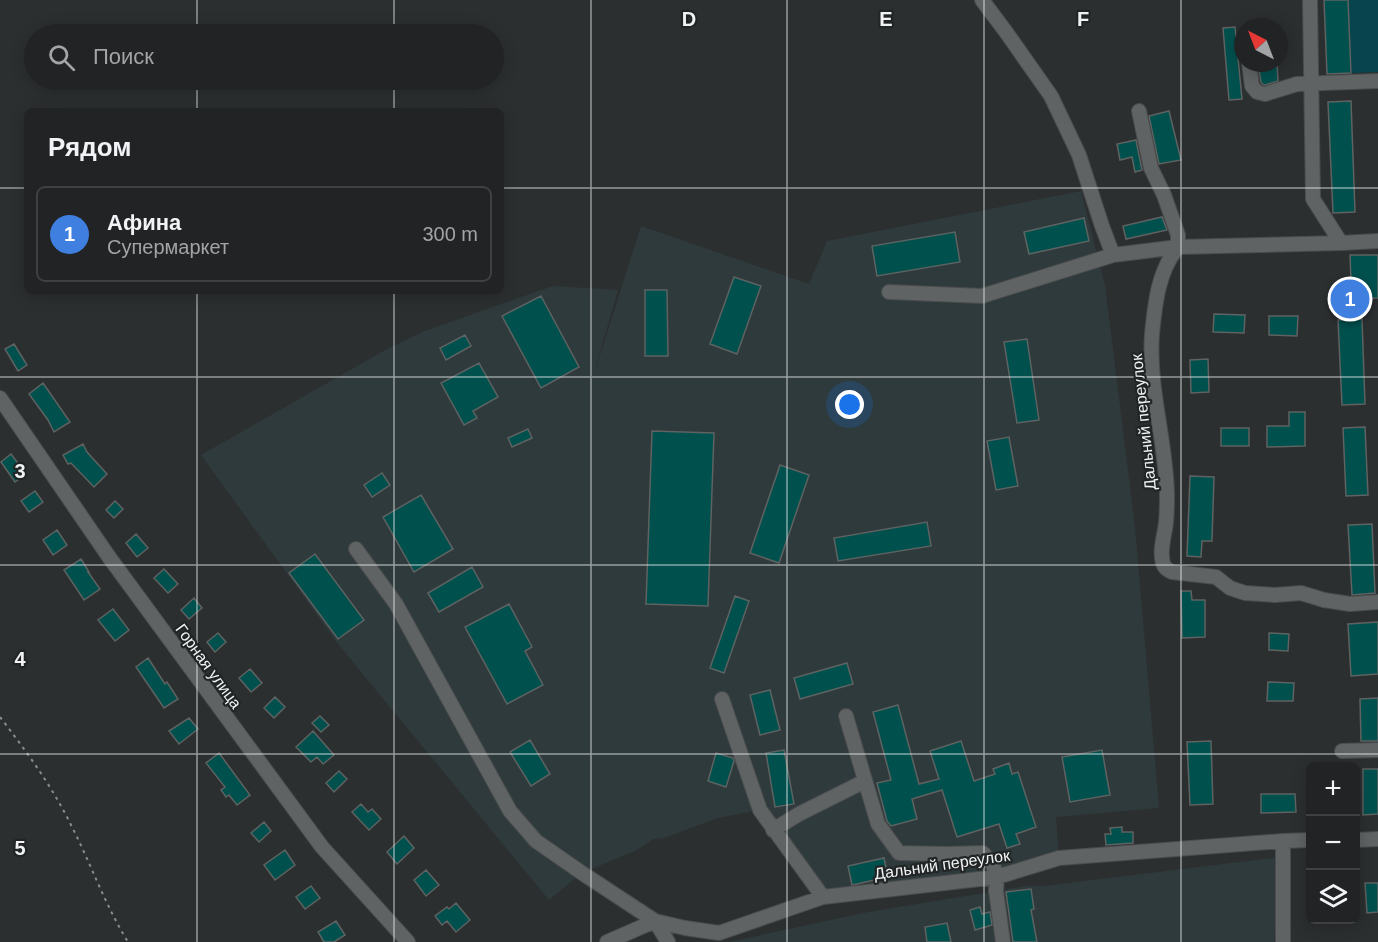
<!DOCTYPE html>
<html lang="ru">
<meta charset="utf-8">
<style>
:root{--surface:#212324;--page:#2d2f31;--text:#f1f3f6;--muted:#a2a4a6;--line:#3e4041;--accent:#b4c24a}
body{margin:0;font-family:Helvetica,sans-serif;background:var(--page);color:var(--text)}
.controls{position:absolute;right:18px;bottom:18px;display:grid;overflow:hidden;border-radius:9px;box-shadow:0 3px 15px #0003}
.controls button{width:54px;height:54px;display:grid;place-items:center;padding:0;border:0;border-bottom:2px solid var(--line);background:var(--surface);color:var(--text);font:30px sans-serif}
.compass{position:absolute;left:1234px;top:18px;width:54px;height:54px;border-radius:50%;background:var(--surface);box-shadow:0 3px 15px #0003;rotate:318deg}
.you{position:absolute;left:850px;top:405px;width:21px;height:21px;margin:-15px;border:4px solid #fff;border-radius:50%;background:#1a73e8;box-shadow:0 0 0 9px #1a73e833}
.badge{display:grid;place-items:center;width:39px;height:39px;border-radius:50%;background:var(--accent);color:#fff;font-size:20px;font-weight:700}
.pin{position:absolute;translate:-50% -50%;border:3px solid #fff;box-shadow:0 2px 6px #0006}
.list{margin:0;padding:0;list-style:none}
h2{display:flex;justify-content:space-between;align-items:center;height:78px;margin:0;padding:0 24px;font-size:26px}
h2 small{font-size:20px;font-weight:400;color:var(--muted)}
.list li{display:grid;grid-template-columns:39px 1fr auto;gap:18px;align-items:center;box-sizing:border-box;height:96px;margin:0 12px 12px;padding:0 12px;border:2px solid var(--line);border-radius:9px}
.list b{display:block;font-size:22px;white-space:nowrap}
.list p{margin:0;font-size:20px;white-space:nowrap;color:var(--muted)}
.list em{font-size:20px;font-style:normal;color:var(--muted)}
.icon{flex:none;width:33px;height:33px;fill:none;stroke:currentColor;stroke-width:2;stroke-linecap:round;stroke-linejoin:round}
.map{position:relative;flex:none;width:1378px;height:942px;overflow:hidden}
.search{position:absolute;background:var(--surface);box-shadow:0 3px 15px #0003;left:24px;top:24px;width:480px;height:66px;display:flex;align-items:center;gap:15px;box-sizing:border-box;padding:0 21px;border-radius:33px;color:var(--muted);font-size:22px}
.panel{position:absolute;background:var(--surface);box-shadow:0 3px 15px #0003;left:24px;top:108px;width:480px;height:186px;border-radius:9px}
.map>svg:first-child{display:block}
.built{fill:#2f3a3c}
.green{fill:#08444d}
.building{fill:#00504e;stroke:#5e6261;stroke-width:1.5}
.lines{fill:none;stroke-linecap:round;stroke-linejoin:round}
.minor-casing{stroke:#4a4c4d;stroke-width:16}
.path{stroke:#8a8c8d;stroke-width:2;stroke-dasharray:3 4.5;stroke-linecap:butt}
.minor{stroke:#5f6363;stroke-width:14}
.grid{fill:none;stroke:#f0f2f3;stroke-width:1.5;stroke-opacity:0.55}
.labels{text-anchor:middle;stroke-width:4.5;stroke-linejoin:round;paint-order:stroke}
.street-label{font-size:16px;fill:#f0f2f3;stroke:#222526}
.grid-label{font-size:20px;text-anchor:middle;font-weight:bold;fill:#f0f2f3;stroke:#222526;stroke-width:4.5;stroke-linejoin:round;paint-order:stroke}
</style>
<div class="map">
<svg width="1378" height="942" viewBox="0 0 1378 942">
<rect width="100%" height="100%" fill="#2c2f30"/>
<path class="built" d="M1081,191L1105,285L1135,527L1159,808L1056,817L1059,858L996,880L823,897L759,810L718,818L664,838L654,839L637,850L582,873L549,900L338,644L201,455L387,349L425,331L553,286L618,290L592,380L641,226L809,284L827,241Z
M1280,857L1274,942H729L863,913L1026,886H1044Z"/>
<path class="green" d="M1348,0H1378V72L1351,73Z"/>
<path class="building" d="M1324,0H1348L1351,73L1327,74Z
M1235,27L1242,99L1229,100L1223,28Z
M1258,63H1277L1278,81L1265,85L1262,84L1261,82Z
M1351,101L1355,212L1333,213L1328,102Z
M1169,111L1181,160L1159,164L1149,116Z
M1136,140L1142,170L1135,172L1132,157L1120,160L1117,144Z
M1162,217L1167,230L1126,239L1123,226Z
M1084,218L1089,241L1029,254L1024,232Z
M955,232L960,262L877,276L872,246Z
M1350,255H1378V298L1343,299V281H1351Z
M734,277L761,286L737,354L710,344Z
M645,290H667L668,356H645Z
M541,296L579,367L541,388L502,316Z
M1214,314L1245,315L1244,333L1213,332Z
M1269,316H1298L1297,336L1269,335Z
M1362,319L1365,404L1342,405L1338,320Z
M465,335L471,346L446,360L440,348Z
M1027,339L1039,420L1017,423L1004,342Z
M14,344L27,365L18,371L5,349Z
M1208,359L1209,392L1191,393L1190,360Z
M479,363L498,397L473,411L477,418L464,425L441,383Z
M43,383L70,422L54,432L48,420L29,394Z
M1289,412H1305V446L1267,447V426H1289Z
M1365,427L1368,495L1346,496L1343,428Z
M1221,428H1249V446H1221Z
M528,429L532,438L512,447L508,438Z
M652,431L714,433L708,606L646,604Z
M1009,437L1018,486L996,490L987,441Z
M83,444L87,452L107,474L94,487L71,463L68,464L63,455Z
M11,454L26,474L15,482L1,462Z
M780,465L809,475L779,563L750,553Z
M382,473L390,485L372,497L364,485Z
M1190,476L1214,477L1212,541H1202L1201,557L1187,556Z
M35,491L43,502L29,512L21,501Z
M421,495L453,549L414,572L383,517Z
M115,501L123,509L114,518L106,510Z
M927,522L931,546L838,561L834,538Z
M1372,524L1375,593L1352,595L1348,525Z
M57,530L67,545L53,555L43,540Z
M136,534L148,548L137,557L126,543Z
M315,554L364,620L338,639L289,573Z
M81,559L89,572H88L100,589L84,600L64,570Z
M472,567L483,587L439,612L428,593Z
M164,569L178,584L168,593L154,578Z
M1181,591H1191L1192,600H1205V637L1182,638Z
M735,596L749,601L724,673L710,668Z
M194,598L202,608L189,619L181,610Z
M509,604L532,647L525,651L543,685L507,704L465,627Z
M113,609L129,630L115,641L98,620Z
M1378,622V674L1351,676L1348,624Z
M218,633L226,642L215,652L207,642Z
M1269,633L1289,634L1288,651L1269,650Z
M148,658L165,684L167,682L178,699L164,708L136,667Z
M847,663L853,684L800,699L794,678Z
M250,669L262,683L251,692L239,678Z
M1268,682L1294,683L1293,701H1267Z
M770,690L780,730L760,735L750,695Z
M275,697L285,707L274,718L264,708Z
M1378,698V741H1361L1360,699Z
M898,705L919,784L939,779L930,751L961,741L974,781L995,774L993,769L1009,763L1012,774L1018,772L1036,827L1016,834L1020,844L1007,848L999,824L957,837L942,790L912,799L917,819L891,826L887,821L877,783L891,780L873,712Z
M320,716L329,725L321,732L312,723Z
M189,718L198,729L179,744L169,731Z
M313,731L334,755L323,764L317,757L311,762L296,747Z
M530,740L550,774L531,786L510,752Z
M1211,741L1213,804L1190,805L1187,742Z
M784,750L794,804L775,807L766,753Z
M1102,750L1110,795L1070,802L1062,757Z
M219,753L250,795L237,805L229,795L226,797L221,790L225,787L206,763Z
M716,753L733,758L734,761L726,787L708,781Z
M1363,769H1378V814L1363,815Z
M339,771L347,779L334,792L326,783Z
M1261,794H1295L1296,812L1261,813Z
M361,804L368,812L372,809L381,819L369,830L352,812Z
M264,822L271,831L259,842L251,833Z
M1122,827V832H1133V843L1106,845L1105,834H1111L1110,828Z
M404,836L414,848L397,864L387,852Z
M285,850L295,865L275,880L264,865Z
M884,858L888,877L852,885L848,866Z
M426,870L439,885L426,896L414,880Z
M1365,883H1378V912L1367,913Z
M311,886L320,898L305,909L296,897Z
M1031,889L1034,909L1031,910L1037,942H1013L1006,892Z
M456,903L470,920L456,932L447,921L442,925L435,916L447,907L449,909Z
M980,907L982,914L990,912L992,925L975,930L970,910Z
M336,921L345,935L334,942H324L318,932Z
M947,923L951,942H927L925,927Z"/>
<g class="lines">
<g class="minor-casing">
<path id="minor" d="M982,0L1006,32L1051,96L1079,155L1102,226L1113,255L1178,247L1341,243L1378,241
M1310,0L1313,199L1341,243
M1249,63L1252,86L1257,92L1265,94L1297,84L1378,81
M1139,111L1151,168L1164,195L1178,235V247C1158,271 1155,304 1152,334C1148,388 1166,440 1167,494C1167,503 1167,513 1166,522C1165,534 1159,550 1163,563C1164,568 1168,570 1172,572L1216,577L1230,588L1245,593L1275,595L1301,593L1324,600L1350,604L1378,602
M889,292L982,296L1113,255
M0,398L109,557L322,847L408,942
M356,549L396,604L510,811L536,841L582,873L655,921L668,942
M722,699L760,810L823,897
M846,716L878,824L899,853L947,854L983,853L993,865L997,877L996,891L1003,942
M1342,751L1378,750
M773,830L799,814L865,781
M1356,840L1378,839
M655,921L685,928L719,933L823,897L997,877L1059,858L1283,841L1310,840
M607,942L655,921
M1283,942V841"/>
</g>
<path class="path" d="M0,717C26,751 52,786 71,825C91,864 105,905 128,942"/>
<use href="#minor" class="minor"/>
</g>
<path class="grid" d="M197,0V34M394,0V34M591,0V942M787,0V942M984,0V942M1181,0V942M197,80V111M394,80V111M0,188H27M501,188H1378M197,291V942M394,291V942M0,377H1378M0,565H1378M0,754H1378"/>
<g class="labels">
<g class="street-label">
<text transform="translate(1143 422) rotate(-96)" y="6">Дальний переулок</text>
<text transform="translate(209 666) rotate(54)" y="6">Горная улица</text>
<text transform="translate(942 864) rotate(-8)" y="6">Дальний переулок</text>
</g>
</g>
<g class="grid-label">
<text x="689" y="26">D</text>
<text x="886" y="26">E</text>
<text x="1083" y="26">F</text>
<text x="20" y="478">3</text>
<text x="20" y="666">4</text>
<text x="20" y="855">5</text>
</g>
</svg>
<div class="controls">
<button>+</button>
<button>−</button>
<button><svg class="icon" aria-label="layers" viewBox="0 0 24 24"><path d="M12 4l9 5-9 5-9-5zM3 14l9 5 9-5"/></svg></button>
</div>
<svg class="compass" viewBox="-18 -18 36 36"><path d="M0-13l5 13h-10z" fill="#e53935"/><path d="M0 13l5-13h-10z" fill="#a2a4a6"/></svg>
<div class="you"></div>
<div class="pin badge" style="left:1350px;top:299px;background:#3f7fe0">1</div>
<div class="search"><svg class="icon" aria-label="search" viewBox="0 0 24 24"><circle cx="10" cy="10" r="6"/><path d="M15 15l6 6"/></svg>Поиск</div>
<section class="panel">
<h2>Рядом<small></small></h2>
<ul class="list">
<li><span class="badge" style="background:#3f7fe0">1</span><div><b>Афина</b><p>Супермаркет</p></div><em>300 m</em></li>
</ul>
</section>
</div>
